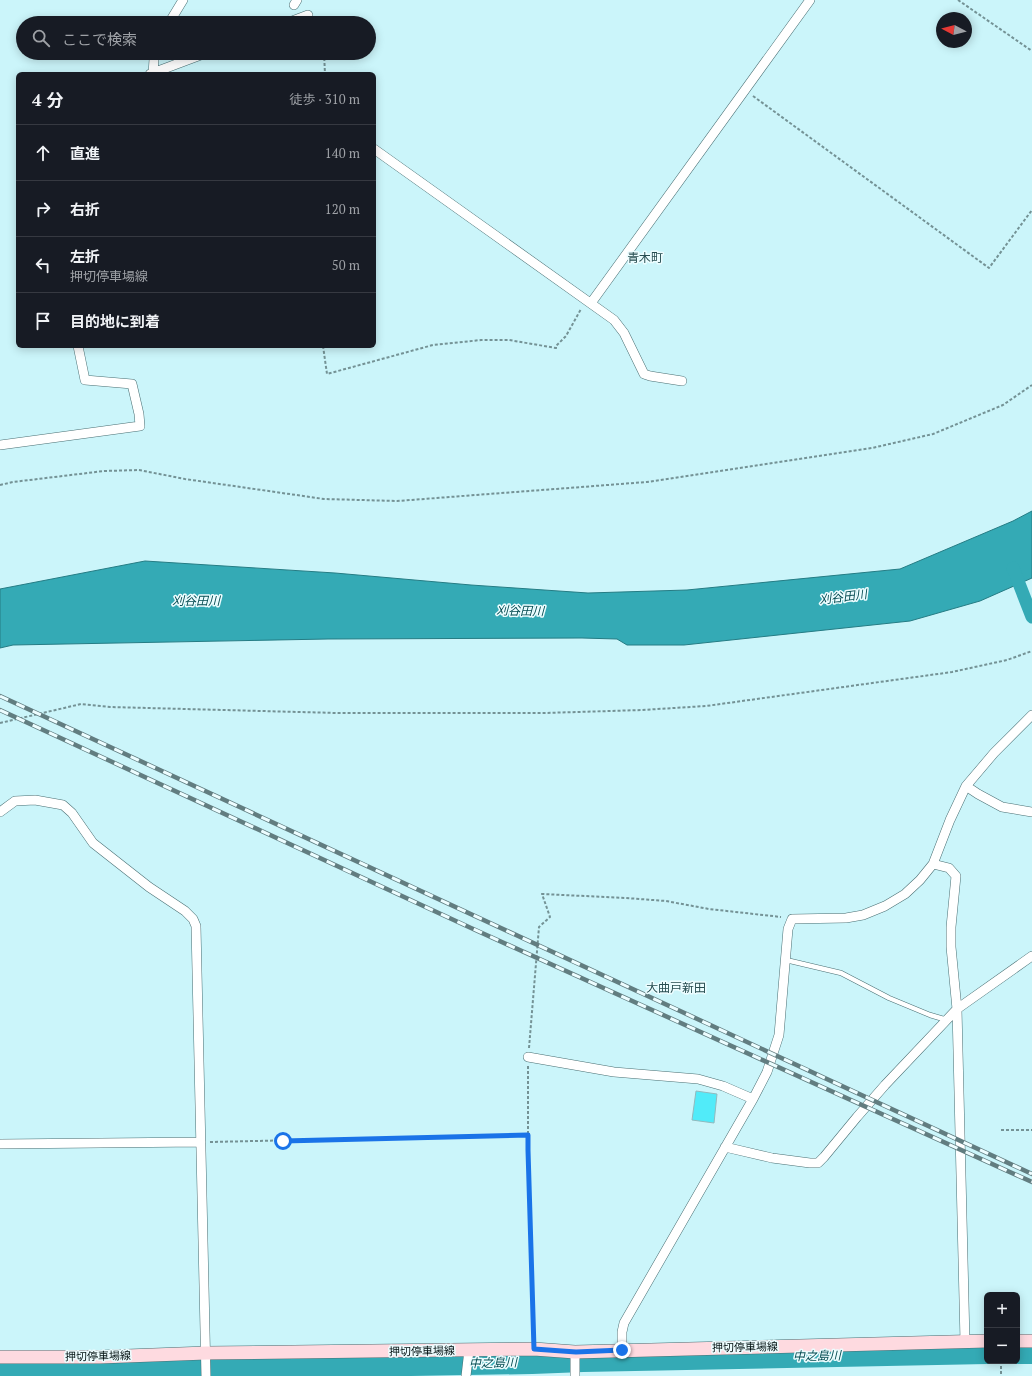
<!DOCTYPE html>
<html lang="ja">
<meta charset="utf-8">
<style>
:root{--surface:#171b24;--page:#242831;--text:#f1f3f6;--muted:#9ea1a6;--line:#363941}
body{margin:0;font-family:"PT Serif","Noto Sans JP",serif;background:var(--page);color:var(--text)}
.controls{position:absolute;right:12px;bottom:12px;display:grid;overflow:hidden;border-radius:6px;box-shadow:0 2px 10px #0003}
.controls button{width:36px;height:36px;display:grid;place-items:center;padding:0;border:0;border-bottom:1px solid var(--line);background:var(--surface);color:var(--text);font:20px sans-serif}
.compass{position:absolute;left:936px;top:12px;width:36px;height:36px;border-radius:50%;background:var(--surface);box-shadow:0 2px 10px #0003;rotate:277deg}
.stop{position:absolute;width:12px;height:12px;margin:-9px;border:3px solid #1a73e8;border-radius:50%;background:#fff}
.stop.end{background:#1a73e8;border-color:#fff;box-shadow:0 1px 4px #0008}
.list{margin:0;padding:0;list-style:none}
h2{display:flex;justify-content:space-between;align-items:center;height:52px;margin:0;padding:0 16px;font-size:17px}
h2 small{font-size:13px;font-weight:400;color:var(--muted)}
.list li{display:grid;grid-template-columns:26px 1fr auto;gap:12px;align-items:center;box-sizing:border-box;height:56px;padding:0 16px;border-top:1px solid var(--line)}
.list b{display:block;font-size:15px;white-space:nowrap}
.list p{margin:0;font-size:13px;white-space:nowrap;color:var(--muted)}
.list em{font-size:13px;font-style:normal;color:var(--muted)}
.icon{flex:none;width:22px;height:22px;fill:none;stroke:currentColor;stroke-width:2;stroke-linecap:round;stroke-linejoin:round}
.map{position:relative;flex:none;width:1032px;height:1376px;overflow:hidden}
.search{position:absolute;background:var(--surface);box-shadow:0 2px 10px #0003;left:16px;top:16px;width:360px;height:44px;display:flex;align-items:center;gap:10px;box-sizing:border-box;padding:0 14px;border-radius:22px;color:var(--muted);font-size:15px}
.panel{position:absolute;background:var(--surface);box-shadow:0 2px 10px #0003;left:16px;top:72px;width:360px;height:276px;border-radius:6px}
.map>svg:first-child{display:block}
.water{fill:#34aab5;stroke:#257c84}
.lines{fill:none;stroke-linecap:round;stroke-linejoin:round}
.canal{stroke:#34aab5;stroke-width:13}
.river{stroke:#34aab5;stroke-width:22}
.building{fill:#51ebf9;stroke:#91babe}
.service-casing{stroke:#496f73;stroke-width:5.5}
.minor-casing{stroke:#496f73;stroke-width:10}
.secondary-casing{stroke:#496f73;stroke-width:14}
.path{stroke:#749295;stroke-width:2;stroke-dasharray:3 2;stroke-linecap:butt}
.service{stroke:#fff;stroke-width:4.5}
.minor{stroke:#fff;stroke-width:9}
.secondary{stroke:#fedae0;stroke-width:13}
.rail-casing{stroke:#627d80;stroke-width:4.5}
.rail{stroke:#edfdff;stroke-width:3;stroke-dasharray:9;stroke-linecap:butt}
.route{stroke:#1a73e8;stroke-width:5}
.labels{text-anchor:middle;stroke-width:3;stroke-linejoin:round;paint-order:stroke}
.street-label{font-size:11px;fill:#020f10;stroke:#edfdff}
.neighbourhood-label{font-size:12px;fill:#264c50;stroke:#edfdff}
.water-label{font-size:12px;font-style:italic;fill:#054c52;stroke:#edfdff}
</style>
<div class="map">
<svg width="1032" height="1376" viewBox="0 0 1032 1376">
<rect width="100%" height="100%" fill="#cbf5fa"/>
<path class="water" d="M1032,511V578L980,601L910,621L684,645H627L617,639L582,638L328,639L13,645L0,648V589L145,561L335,573L471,585L588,593L687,590L900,569L1013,521Z"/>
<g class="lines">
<path class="canal" d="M1013,568L1032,617"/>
<path class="river" d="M1017,1353H1032
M0,1372L195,1367L229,1368L532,1363L583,1361L987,1353"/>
</g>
<path class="building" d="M696,1091L717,1094L714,1123L692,1120Z"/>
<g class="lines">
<g class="service-casing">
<path id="service" d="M786,960L841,973L889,998L930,1015L947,1020"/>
</g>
<g class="minor-casing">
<path id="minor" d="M294,5L297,0
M169,23L183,0
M287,23L308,15
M150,74L206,53
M153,74L154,59L156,53
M374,149L614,320L624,333L644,374L650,376L682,381
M591,303L810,0
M0,445L140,426L139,414L132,384L85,380L78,346
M966,786L978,794L1002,807L1032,812
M0,812L15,801L35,800L63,805L72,813L93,843L149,887L185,911L193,919L196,926L206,1376
M933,864L949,868L956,876L951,927V947L957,1009L965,1342
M528,1057L614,1072L698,1079L723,1086L753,1099
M0,1144L201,1142
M725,1147L772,1158L810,1163H818L824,1157L857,1117L885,1085L957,1009L1032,956
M622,1350V1332L624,1323L753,1099L767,1072L779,1035L788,929L792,919L846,918L863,915L885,906L905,894L920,880L933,864L950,820L966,786L994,753L1032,715
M466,1376L469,1350
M575,1376V1352"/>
</g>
<g class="secondary-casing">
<path id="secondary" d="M1017,1341H1032
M0,1357H100L206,1353L534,1349L575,1352L987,1341"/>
</g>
<path class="path" d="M958,0L1032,51
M324,53L325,74
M753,96L989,268L1032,210
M323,346L327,374L433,345L481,340H509L556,348V346L566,336L581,309
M0,485L13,482L104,471L139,470L185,479L324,499L397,501L647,482L872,448L933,434L1003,405L1032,385
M0,723L81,704L110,707L337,713H545L642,710L706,706L952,672L1007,660L1032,651
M529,1048L539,927L550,917L542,894L626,898L666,901L709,909L781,917
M528,1066V1150L533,1338
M1001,1130H1032
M210,1142L528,1135
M1001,1361V1376"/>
<use href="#service" class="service"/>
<use href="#minor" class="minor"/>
<use href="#secondary" class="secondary"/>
<g class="rail-casing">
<path id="rail" d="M0,696L1032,1174
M0,710L471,928L1032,1182"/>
</g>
<use href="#rail" class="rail"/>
</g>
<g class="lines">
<path class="route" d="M283,1141L528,1135V1150L534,1349L576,1352L622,1350"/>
</g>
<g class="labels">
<g class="street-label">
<text transform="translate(745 1347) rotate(-1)" y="4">押切停車場線</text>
<text transform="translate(422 1351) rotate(-1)" y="4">押切停車場線</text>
<text transform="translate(98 1356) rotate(-1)" y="4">押切停車場線</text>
</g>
<g class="neighbourhood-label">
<text x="645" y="262">青木町</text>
<text x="676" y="992">大曲戸新田</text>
</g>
<g class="water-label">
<text transform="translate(843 597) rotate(-7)" y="4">刈谷田川</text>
<text x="196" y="605">刈谷田川</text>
<text transform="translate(520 611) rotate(1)" y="4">刈谷田川</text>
<text transform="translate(817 1356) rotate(-1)" y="4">中之島川</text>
<text transform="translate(493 1363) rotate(-1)" y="4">中之島川</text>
</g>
</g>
</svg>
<div class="controls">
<button>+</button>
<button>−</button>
</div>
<svg class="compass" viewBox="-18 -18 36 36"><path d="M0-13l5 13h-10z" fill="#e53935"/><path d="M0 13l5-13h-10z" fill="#9ea1a6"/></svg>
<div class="stop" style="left:283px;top:1141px"></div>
<div class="stop end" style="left:622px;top:1350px"></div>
<div class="search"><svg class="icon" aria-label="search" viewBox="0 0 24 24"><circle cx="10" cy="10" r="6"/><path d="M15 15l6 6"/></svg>ここで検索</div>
<section class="panel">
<h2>4 分<small>徒歩 · 310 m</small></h2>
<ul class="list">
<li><svg class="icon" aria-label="ahead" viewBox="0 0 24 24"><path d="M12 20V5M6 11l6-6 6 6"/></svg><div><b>直進</b></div><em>140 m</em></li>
<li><svg class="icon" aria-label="right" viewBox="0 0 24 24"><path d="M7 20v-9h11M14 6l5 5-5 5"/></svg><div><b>右折</b></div><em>120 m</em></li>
<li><svg class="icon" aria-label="left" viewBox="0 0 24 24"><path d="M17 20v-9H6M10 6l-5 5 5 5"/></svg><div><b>左折</b><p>押切停車場線</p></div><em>50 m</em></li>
<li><svg class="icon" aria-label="arrive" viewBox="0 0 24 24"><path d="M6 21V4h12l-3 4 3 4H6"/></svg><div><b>目的地に到着</b></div></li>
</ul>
</section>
</div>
